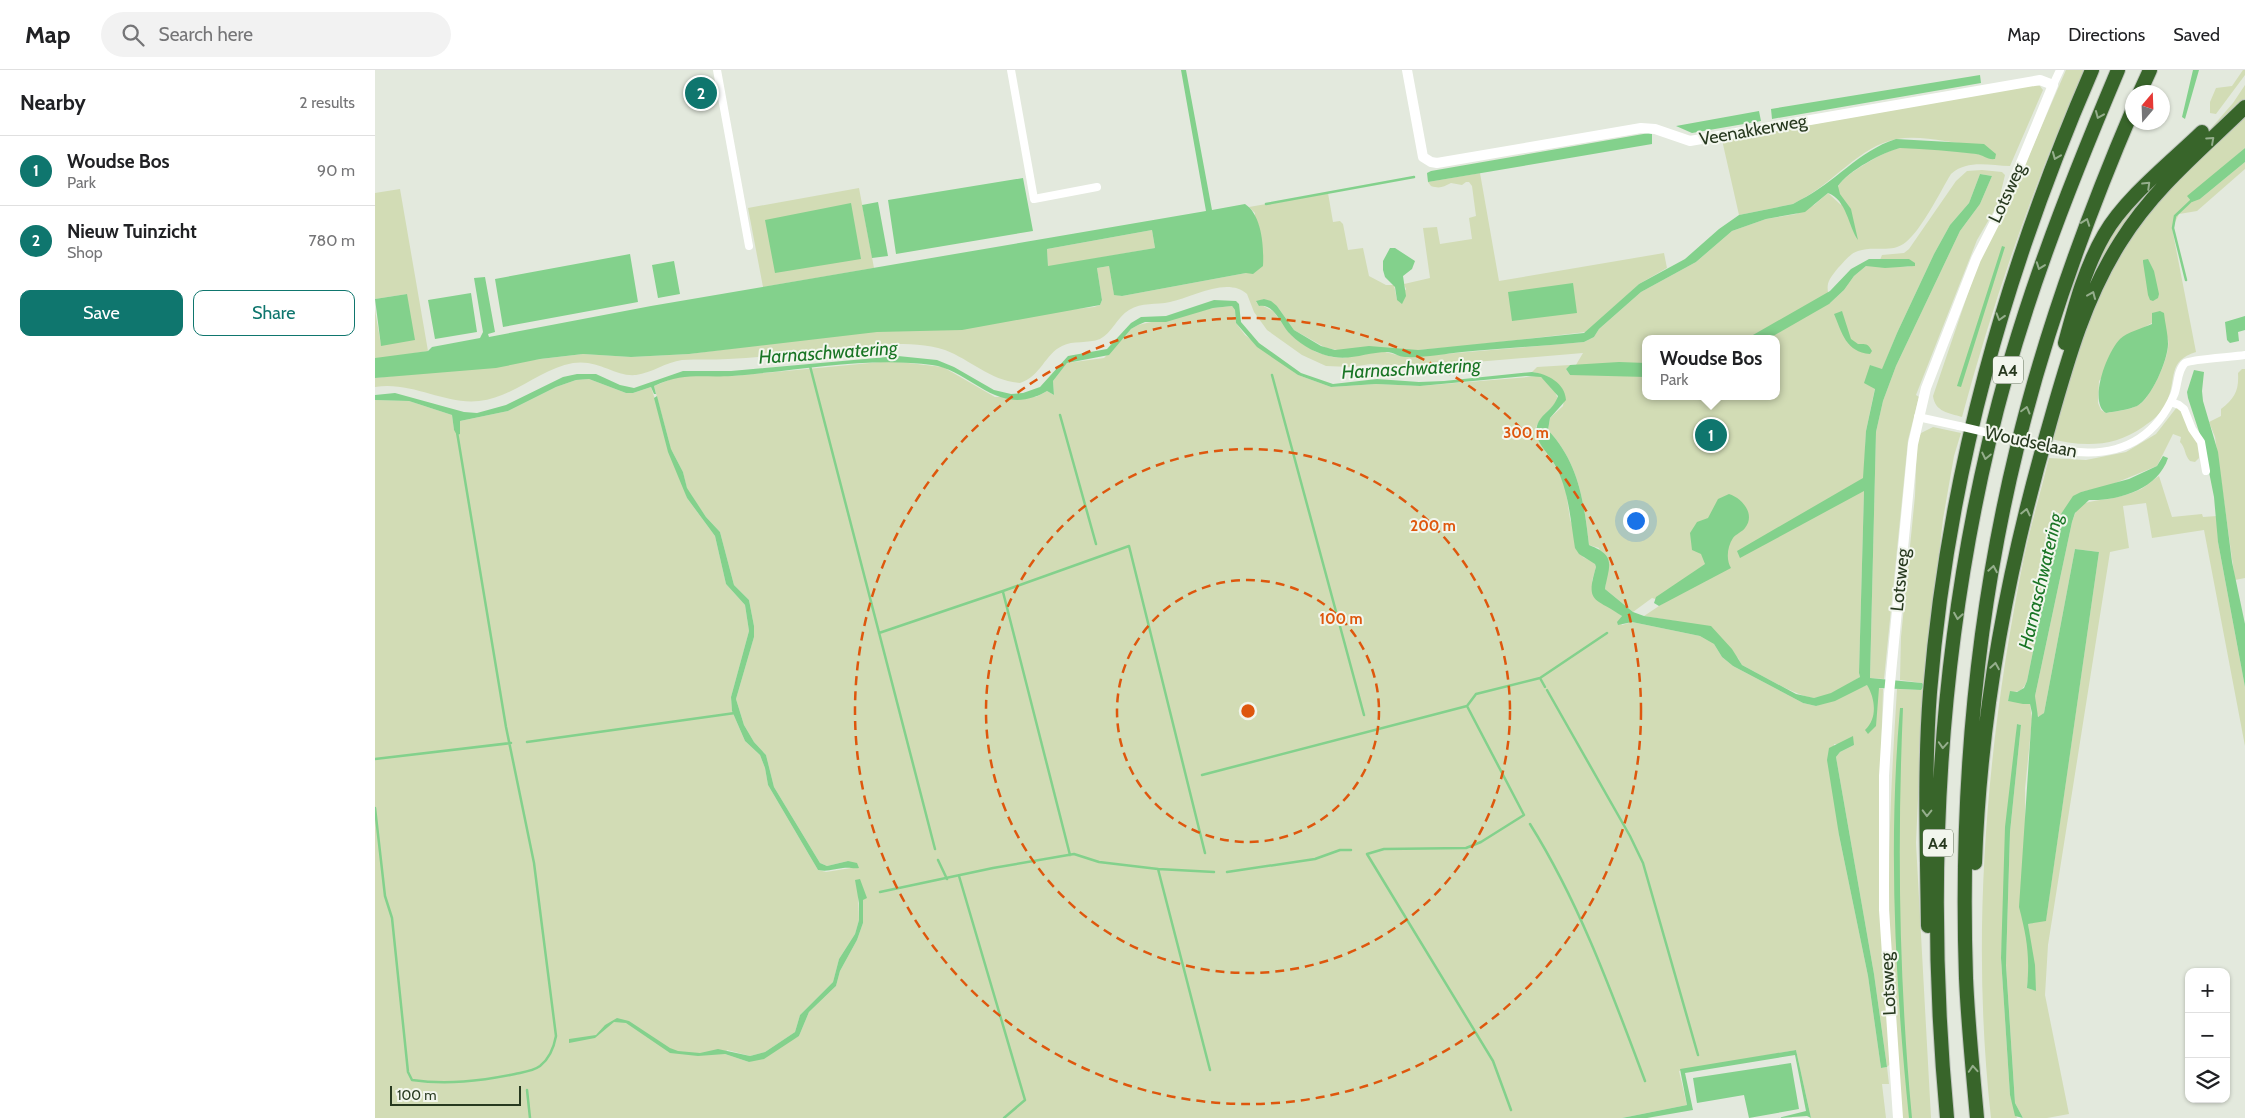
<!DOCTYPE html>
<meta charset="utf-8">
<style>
:root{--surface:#fff;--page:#f2f2f2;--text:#202124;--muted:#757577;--line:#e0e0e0;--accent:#0f766e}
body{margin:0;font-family:Cabin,sans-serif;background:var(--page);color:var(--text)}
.controls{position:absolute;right:15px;bottom:15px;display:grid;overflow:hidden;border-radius:10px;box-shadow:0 1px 4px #0004}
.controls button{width:45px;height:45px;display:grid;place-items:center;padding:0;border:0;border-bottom:1px solid var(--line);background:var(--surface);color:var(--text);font:25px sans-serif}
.compass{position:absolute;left:1750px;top:15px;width:45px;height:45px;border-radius:50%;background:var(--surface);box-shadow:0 1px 4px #0004;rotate:19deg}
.scale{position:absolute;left:15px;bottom:12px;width:131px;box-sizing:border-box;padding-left:5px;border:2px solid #27391f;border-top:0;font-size:14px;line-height:18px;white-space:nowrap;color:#27391f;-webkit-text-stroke:4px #f2f6ed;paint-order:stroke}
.you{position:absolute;left:1260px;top:450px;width:18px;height:18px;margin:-12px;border:4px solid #fff;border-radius:50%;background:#1a73e8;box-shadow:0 0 0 8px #1a73e833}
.badge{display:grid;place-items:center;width:32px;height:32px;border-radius:50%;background:var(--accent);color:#fff;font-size:16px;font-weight:700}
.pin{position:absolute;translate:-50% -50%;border:2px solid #fff;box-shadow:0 1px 5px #0006}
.popup{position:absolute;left:1267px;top:265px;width:138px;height:65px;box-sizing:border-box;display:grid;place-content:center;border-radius:10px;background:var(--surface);filter:drop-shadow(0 1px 4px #0005);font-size:16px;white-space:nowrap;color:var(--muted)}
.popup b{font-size:19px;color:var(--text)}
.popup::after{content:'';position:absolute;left:50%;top:100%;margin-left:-10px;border:10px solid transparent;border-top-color:var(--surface)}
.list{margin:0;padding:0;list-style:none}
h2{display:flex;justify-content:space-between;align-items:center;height:65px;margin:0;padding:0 20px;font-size:21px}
h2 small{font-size:16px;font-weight:400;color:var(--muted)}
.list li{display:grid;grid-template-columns:32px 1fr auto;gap:15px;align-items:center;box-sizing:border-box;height:70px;padding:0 20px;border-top:1px solid var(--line)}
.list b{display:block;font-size:19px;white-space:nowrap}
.list p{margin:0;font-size:16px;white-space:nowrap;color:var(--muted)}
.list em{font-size:16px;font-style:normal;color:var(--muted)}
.actions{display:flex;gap:10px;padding:15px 20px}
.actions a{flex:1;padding:11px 0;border:1px solid var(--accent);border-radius:10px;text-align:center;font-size:18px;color:var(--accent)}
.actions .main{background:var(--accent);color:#fff}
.icon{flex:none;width:28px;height:28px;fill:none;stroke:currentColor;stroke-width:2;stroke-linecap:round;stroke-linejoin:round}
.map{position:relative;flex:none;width:1870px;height:1048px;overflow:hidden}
header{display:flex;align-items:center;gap:30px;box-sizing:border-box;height:70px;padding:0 25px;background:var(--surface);border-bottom:1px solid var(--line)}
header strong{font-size:24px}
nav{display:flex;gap:28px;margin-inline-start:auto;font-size:18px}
.search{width:350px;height:45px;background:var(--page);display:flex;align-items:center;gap:12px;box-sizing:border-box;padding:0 18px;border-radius:28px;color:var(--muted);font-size:19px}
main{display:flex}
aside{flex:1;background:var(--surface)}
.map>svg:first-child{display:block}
.green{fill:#d2dcb5;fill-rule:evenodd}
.water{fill:#83d18c;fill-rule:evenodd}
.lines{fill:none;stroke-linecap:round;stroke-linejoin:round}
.stream{stroke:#83d18c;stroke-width:2.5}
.motorway-casing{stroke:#bec4bc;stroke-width:16}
.minor{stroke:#fff;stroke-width:8}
.tertiary{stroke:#fff;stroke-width:10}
.motorway{stroke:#38652a;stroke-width:14}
.minor-bridge{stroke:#fff;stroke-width:8}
.oneway{stroke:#95ae8c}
.ring{fill:none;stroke:#de570d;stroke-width:2.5;stroke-dasharray:9 6}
.labels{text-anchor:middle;stroke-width:4;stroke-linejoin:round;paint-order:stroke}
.shield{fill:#f2f6ed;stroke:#64725d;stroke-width:1}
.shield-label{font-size:16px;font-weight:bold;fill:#27391f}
.street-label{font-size:18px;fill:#27391f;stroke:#f2f6ed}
.water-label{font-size:19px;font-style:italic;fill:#197525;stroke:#f2f6ed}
.centre{fill:#de570d;stroke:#f2f6ed;stroke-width:2.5}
.ring-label{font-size:15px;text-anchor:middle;font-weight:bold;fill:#de570d;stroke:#f2f6ed;stroke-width:4;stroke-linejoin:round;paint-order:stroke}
</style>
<header>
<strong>Map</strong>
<div class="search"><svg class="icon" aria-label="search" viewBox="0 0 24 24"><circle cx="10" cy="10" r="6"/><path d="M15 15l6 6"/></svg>Search here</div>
<nav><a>Map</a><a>Directions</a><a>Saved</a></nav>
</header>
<main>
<aside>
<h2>Nearby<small>2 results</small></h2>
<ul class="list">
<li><span class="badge">1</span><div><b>Woudse Bos</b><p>Park</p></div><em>90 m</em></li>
<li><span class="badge">2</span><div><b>Nieuw Tuinzicht</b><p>Shop</p></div><em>780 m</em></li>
</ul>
<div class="actions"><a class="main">Save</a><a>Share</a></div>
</aside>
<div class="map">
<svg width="1870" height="1048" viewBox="0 0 1870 1048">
<rect width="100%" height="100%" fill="#e3e9dd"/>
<path class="green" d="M1691,0H1710C1659,111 1619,229 1587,347C1574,343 1560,342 1558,326L1605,188L1628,145Z
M1868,0H1870V5L1841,44L1835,43V32L1841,18L1857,16Z
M1659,15L1665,16L1668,20L1635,96C1615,96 1593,89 1576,104C1565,122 1547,159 1531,172C1517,184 1499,175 1483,181C1474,184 1469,192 1463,198C1451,213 1451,214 1455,233L1469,220L1479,206L1491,196L1537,197L1505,190L1507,185L1529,183L1534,179L1581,111L1592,101L1607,100L1627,102L1630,105L1623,134L1602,170L1541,325L1544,327L1533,370L1509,609L1495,608L1501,362L1508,331L1521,296L1585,161L1605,134L1617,106L1605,104L1594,133L1575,155L1559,184L1522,263L1507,300L1495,295L1500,318L1491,361L1489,408L1467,421H1489L1484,603L1485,607C1472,615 1455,627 1439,628C1424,628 1383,603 1367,595L1363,588L1300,551L1269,546L1290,532L1277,528L1258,542L1230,519L1231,514L1224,478L1214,475C1209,432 1204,393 1173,360L1175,348L1188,336L1190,325C1182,313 1172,304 1157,302L1162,297L1195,295L1191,299L1195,305L1208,283L1041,297L996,294L976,297L951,296L927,285L892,260L879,242L872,224C852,206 816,228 795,232C781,235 767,232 754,240C742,247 737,263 725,269C713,274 698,270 687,276C670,284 666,306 645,313C616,311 596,290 570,280C552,274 533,274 515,274C461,279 407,286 353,289C338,290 322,289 307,290C291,292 277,303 261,305C240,307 224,289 198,293C165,299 139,327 104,331C70,335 37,311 0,317V308L208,284L256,287L314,284L421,270L719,237L725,235L727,230L722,198L734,196L739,224L747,226L871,203L880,143L874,137L953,123L958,152L965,151L968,154L973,180L988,178L994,206L1011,215H1019L1022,230L1031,219L1029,214L1055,208L1048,158L1062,157L1065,174L1097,169L1094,148L1101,146L1097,116L1094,112H1091L1087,115L1076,113C1068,117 1065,119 1056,116L1053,112L1105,103L1124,211L1289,183L1292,198L1264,214L1211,262L1090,276L1043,280L968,281L951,278L919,260L902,236L889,229L881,232L898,241L915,264L925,272L941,282L957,287L969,288L992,282H1010L1030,287L1058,285L1209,272L1219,267L1224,259L1266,222L1321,192L1357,161L1391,149L1421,144L1439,135L1453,123L1466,135C1466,130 1462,121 1463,117C1467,105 1513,79 1525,78C1535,77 1602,82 1610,86L1609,74C1581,76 1550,64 1522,69C1484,76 1458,114 1425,130L1418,134L1364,145L1347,70ZM1271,269H1401V326H1271Z
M1870,15V33L1798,101L1708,238L1718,199L1743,148L1831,64L1858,33Z
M1870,43V78L1813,127L1825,129L1870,92V99L1822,141L1804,144L1797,158L1821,282C1792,291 1802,308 1792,332C1787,343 1778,350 1768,357C1738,378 1707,377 1672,368L1710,247L1763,151ZM1777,253C1781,257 1789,262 1792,267C1799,279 1777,326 1765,334C1756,340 1742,341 1731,343L1726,340L1723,333L1724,311L1764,260Z
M484,118L499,198L388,217L373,138Z
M25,119L53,281L4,289L0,288V240L6,275L32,224L0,229V123Z
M777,160L780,178L673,197L672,179Z
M857,236L860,240L861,253L870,265L923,305L956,317L1001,314L1045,316L1165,306C1198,336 1176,329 1161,357L1172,385L1176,388L1190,415L1195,449L1208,487L1220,493L1221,497L1217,511L1239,540L1247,546L1244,551L1247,555L1257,552L1325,566L1339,574L1347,587L1358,596L1428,633L1441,636L1492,615L1508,619L1504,747L1515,994L1512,997L1514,1014H1507L1511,1048H1436L1421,980L1304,1001L1312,1035L1247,1048H0V330L34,331L77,345L79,360L85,364V351L133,341L181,317L201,310L214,309L251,323H258L276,317L312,428L340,466L351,514L370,535L374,561L356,627L357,641L370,671L385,685L390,698L393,715L443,800L451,802L476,798L473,791L452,796L445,793L399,717L391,685L379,672L369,655L361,629L379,567V556L374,530L359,515L345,462L331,447L312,419L308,402L296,379L279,316L304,306H357L516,291L568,297L620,327H661L672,321L679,325L678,311L692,293L729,288L756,259L763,255L838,238ZM1459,674L1479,675L1465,682L1461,687L1499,904L1512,997L1506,998L1493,906L1464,765ZM483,822L488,830V853L482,870L465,901L461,916L434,942L424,966L374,992L350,984L352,980L375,986L390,982L420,962L425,945L458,912L464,889L480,864L484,850Z
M1867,299H1870V508L1860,510L1840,367L1834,352L1846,346V339C1860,328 1864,320 1863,303Z
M1802,337L1806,338L1823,371L1824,388L1820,392L1815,391C1809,385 1811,378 1805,372L1806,367L1798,364L1782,396L1733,416L1706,422L1686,444L1652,611C1648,620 1645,622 1635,622L1633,631L1655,633L1657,650L1650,719L1651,864L1655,889L1652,918L1661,921L1653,854L1671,850L1724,482L1700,479L1669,643L1664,647L1661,642L1660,626L1697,452C1703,433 1707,433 1725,430C1737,429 1753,425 1764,420C1771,417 1777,410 1784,406L1797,447L1827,444L1828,447L1842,446L1843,472L1870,617V676L1829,460L1777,468L1771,433L1748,436L1754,478L1735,482L1673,875L1670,925L1694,1044L1672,1048H1648L1640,1033L1631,895L1635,762L1646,655L1642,654L1626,888L1635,1025L1642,1048H1616C1595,861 1612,671 1649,487C1656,454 1666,421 1674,388L1711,390L1751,382L1781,364Z
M1558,357L1586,363L1579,386L1568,449L1547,641L1541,773L1556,1048H1527C1522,971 1514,894 1514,816C1514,750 1518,684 1522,619L1546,620L1547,613L1525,610L1526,567L1540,426L1542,372L1546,363Z"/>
<path class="water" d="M806,0H811L837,140L870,134C887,145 889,177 888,196L878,204L871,203L747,226L739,225L734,196L722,198L727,230L725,235L587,260L502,262L314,284L256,287L208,284L165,289L121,298L0,308V288L53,281L57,277L105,268L108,262L99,208L110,207L120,262L113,264L114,267L276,236L831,141ZM777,160L780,178L673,196L672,179Z
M1818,0H1824L1810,49L1807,47Z
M1605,5L1606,13L1397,49L1396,39Z
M1384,41L1386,51L1317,63L1301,56Z
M1274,63L1277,64V74L1053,112L1052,103L1056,101Z
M1521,69L1609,74L1621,84L1620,89C1612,90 1609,85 1601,84C1576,81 1551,79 1525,78C1508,82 1473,101 1463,116L1465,124L1476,139L1483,170C1473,156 1472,130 1453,123L1430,142L1391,149L1357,161L1321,192L1266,222L1224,259L1219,267L1209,272C1168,276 1128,278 1087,282C1068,284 1049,288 1030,287C1024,287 1018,282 1012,282C994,282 977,290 959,287C944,285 927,276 916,265C906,256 900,233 884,236L881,231L889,229L896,231L902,236L919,260L946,276L960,280L994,276L1043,280L1209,263L1264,214L1310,189L1344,159L1364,145L1418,134L1425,130C1460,113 1483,81 1521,69Z
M1870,78V92L1825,129L1817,132L1812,126Z
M1605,104L1617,106L1605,134L1585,161L1521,296L1508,331L1501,362L1495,608L1547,613L1549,616L1546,620L1504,618L1501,656L1493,664L1490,660C1503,648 1500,628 1492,615L1460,631L1441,636L1428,633L1358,596L1347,587L1339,574L1325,566L1257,552L1243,555L1242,552L1247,546C1220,527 1210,534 1221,497L1220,494L1204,484L1200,478C1195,448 1194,417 1177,390C1171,381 1158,369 1162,356C1166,343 1178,341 1183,326L1166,307L1151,306L1045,316L1001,314L956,317L923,305L882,277L861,253L860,240L857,236L838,238L791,252H770L763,255L756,259L734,285L692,293L678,311L679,325L672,321C668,323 663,326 659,327C618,341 594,300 557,295C494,286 421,301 357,306C326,308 310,302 279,316L281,324H279L276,317L258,323H251L214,309L201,310L181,317L133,341L85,351V364L82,365L79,360L77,345L34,331L0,330V325L20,323L89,342L102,343L131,335L188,307L202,304H221L245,315L259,318L308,301H356L523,286L562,290L579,297L619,320L636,324L648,323L665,317L693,286L732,279L756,253L766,247L791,246L839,230L861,231L864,234L866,252L884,273L926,303L958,314L1002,309L1044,312L1069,311L1157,302C1173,304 1190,313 1191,330L1175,348L1173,360C1204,393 1209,432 1214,475C1242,486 1234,495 1230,519L1258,542L1269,546L1336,556L1357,579L1367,595L1421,624L1439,628L1456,623L1485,607L1484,603L1489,421L1365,488L1362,481L1488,408L1491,361L1500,319L1489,313L1495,295L1507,299L1522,263L1559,184L1575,155L1594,133Z
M648,108L658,161L521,184L513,130Z
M503,132L513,186L497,188L487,135Z
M476,133L486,189L400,203L390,150Z
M1627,176L1630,177L1586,317L1582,316Z
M1015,178H1020L1040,191L1037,199L1028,206L1031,226L1027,234L1022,230L1020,217L1010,207L1008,200V191Z
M255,184L263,232L128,257L120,209Z
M1494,189H1534L1540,193V196L1510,198L1491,196L1479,206L1469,220L1454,234L1393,269H1371L1455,221L1476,199Z
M1773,189L1779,201L1784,224L1783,228L1778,231L1775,230L1773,225L1768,192V190Z
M299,191L305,224L283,228L277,195Z
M1198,213L1202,243L1137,251L1133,222Z
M96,223L102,262L60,269L53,230Z
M32,224L40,270L6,276L0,229Z
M1467,241L1476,269L1483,274C1490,274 1493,273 1497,281L1495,284C1471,282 1467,263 1459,244Z
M1785,241L1789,243C1790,253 1793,264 1793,274C1793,290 1776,329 1762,336C1753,340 1741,341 1731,343C1713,332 1732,282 1745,269C1752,262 1768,258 1777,254V243Z
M1870,246V260L1863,262L1864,271L1855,273L1852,270L1850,252Z
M1244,292L1271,293V307L1195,305L1191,299L1195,295Z
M1819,300L1829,302L1827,321L1828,331L1843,382L1857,492L1870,554V617L1843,472L1839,427L1829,377L1813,328L1812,322Z
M282,326L296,379L308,402L312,418L331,447L345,462L359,515L374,530L379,556V567L361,629L369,655L379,672L391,685L399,717L445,793L452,796L473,791L482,793L484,798C478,799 475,797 468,798C459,799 453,802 443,800L393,715L390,698L385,685L370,671L357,641L356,627L374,561L370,535L351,514L340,466L312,428L293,382L279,328Z
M1788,386L1793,388C1783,419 1744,431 1714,430L1700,443L1697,452L1660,626L1663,647L1669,643L1700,479L1724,482L1671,851L1653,854L1660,895L1661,921L1652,918C1655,886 1652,868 1644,837L1657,643L1655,634H1648L1633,631L1635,621L1642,622L1649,618L1652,611L1686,444L1698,426L1706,422L1754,409L1782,396Z
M1354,424C1367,428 1381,444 1370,458C1367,462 1361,464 1358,468C1352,477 1351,490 1356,498L1284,536L1279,533L1281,527L1330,494L1326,484L1317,480L1315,463L1322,452L1333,448L1343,429Z
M1525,638H1528C1522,775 1524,912 1537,1048H1534C1520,913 1513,774 1525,638Z
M1642,654L1646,655L1635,762L1631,895L1640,1033L1648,1048L1640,1046L1635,1025L1626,888L1630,757Z
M1478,666L1479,675L1465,682L1461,687L1499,904L1512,997L1506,998L1493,906L1464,765L1452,690L1454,678Z
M485,809L492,828L488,830V853L482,870L465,901L461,916L434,942L424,966L389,989L374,992L350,984L323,986L295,983L251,953L239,952L220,968L194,973V969L221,965L230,955L242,948L254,951L295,978L303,981L325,983L343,979L375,986L390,982L420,962L425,945L458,912L464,889L480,864L484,850V833L480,810Z
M1421,980L1436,1048L1432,1046L1403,1048L1431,1041L1420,985L1310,1003L1318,1040L1272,1048H1247L1312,1035L1305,999Z
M1416,993L1424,1039L1374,1048L1369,1025L1322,1033L1318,1008Z"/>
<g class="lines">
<path class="stream" d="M891,134L1039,107
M1811,210L1798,158L1800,146L1818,129
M435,296L560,779
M897,305L989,645
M685,345L721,474
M628,522L695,785
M504,563L628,521L754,476L830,783
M1165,608L1170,617
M1172,620L1255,766L1268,793L1323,985
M1092,636L1149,745L1106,772L1091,778L1009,779L992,784L1118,991L1136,1040
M152,672L360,643
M0,689L136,673
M827,705L1092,636L1101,624L1165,608L1232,563
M0,738L10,826L17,848L33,1002L37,1010C72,1015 105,1011 140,1004C149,1002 158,1001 165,996C174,989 179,977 181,966L159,793L131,657L82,362
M1155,754C1205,834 1237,923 1270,1011
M563,790L572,809
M783,799L835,1000
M852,802L940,789L965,780H976
M584,806L650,1030L629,1048
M505,822L618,798L699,784L724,792L783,799L839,802
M152,1020L155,1048"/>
<g class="motorway-casing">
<path id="motorway" d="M1765,22L1775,0
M1690,273C1700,236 1710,198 1729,165C1750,128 1796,92 1827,62
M1600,793C1605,646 1633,497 1674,356C1692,292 1710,227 1746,171C1779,118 1826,80 1870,37
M1553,856C1552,779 1549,700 1555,622C1573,403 1630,201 1717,0
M1572,1048C1551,823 1562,593 1614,372C1644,243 1692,121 1743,0
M1602,1048C1598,1002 1593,955 1591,908C1585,731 1600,550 1642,378C1670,261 1711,149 1758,39"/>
</g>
<path class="minor" d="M342,0L374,176
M636,0L659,129L722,117
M1678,15L1685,0
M1796,332L1804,335L1809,339L1817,359L1826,372L1831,401
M1543,347L1584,356
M1686,380C1737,389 1777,375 1799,325C1803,316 1802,300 1810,293C1815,289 1859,287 1870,285"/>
<path class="tertiary" d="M1032,0L1048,87L1056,92L1062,93L1266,58L1280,59L1315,71L1665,10L1678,15L1629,134L1601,189L1551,318L1538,374L1514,624L1509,706V840L1523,1048"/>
<use href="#motorway" class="motorway"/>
<path class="minor-bridge" d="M1584,356L1686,380"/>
</g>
<defs><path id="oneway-chevron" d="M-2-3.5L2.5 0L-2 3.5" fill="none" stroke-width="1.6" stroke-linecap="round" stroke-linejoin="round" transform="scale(1.25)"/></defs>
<g class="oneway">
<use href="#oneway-chevron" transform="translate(1724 45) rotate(113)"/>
<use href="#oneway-chevron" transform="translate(1836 70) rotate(-42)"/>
<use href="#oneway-chevron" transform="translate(1681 86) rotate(112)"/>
<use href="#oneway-chevron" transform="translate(1772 115) rotate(-44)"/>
<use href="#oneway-chevron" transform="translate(1711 152) rotate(-70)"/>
<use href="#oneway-chevron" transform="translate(1665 196) rotate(110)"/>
<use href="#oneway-chevron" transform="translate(1717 225) rotate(-67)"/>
<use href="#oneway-chevron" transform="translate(1625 247) rotate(107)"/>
<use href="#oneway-chevron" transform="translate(1651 340) rotate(-75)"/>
<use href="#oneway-chevron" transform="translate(1611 386) rotate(102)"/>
<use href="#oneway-chevron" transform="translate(1651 442) rotate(-77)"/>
<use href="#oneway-chevron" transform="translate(1618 499) rotate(-80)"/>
<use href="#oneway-chevron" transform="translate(1583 546) rotate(99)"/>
<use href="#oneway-chevron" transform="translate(1620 596) rotate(-81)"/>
<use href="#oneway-chevron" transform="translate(1568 675) rotate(94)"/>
<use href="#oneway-chevron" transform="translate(1552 743) rotate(91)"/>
<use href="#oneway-chevron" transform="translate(1598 999) rotate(-94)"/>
</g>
<g class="ring">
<circle cx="873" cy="641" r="131"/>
<circle cx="873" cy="641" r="262"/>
<circle cx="873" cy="641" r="393"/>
</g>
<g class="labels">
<g class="shield">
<rect x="1618" y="286.5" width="30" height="27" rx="4"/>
<rect x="1548" y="759.5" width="30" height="27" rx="4"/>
</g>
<g class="shield-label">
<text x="1633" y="306">A4</text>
<text x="1563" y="779">A4</text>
</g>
<g class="street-label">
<text transform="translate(1378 60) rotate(-10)" y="6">Veenakkerweg</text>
<text transform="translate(1632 123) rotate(-65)" y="6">Lotsweg</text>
<text transform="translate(1656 372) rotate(12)" y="6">Woudselaan</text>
<text transform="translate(1525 510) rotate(-84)" y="6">Lotsweg</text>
<text transform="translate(1513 914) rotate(-93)" y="6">Lotsweg</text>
</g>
<g class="water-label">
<text transform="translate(453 282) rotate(-4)" y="7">Harnaschwatering</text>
<text transform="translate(1036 298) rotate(-3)" y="7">Harnaschwatering</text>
<text transform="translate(1665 511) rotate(-77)" y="7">Harnaschwatering</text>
</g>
</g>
<circle cx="873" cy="641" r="8" class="centre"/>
<g class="ring-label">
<text x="1151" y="368">300 m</text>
<text x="1058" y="461">200 m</text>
<text x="966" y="554">100 m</text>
</g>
</svg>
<div class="controls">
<button>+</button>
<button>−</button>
<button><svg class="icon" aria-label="layers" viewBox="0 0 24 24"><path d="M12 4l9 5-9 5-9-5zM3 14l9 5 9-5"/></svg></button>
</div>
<svg class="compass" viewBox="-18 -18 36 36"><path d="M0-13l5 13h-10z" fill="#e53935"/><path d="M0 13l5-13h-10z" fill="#757577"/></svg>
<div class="scale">100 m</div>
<div class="you"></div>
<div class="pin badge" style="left:1336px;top:365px">1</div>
<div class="popup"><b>Woudse Bos</b>Park</div>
<div class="pin badge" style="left:326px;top:23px">2</div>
</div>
</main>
